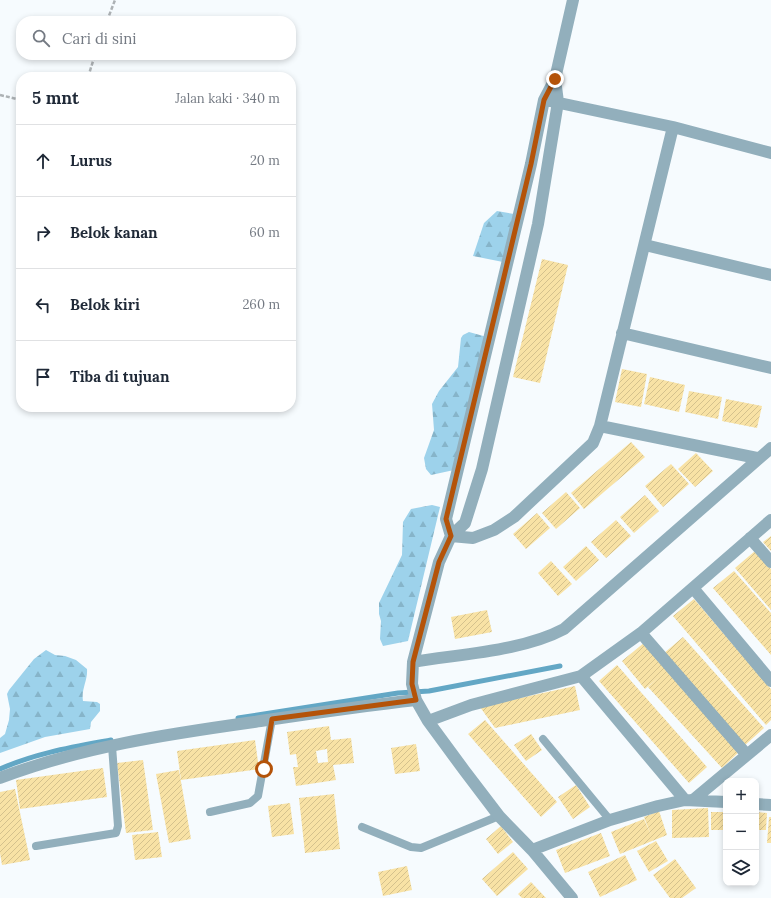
<!DOCTYPE html>
<html lang="id">
<meta charset="utf-8">
<style>
:root{--surface:#fff;--page:#f2f2f3;--text:#1f2937;--muted:#747a83;--line:#e0e1e3}
body{margin:0;font-family:Lora,serif;background:var(--page);color:var(--text)}
.controls{position:absolute;right:12px;bottom:12px;display:grid;overflow:hidden;border-radius:8px;box-shadow:0 2px 6px #0003}
.controls button{width:36px;height:36px;display:grid;place-items:center;padding:0;border:0;border-bottom:1px solid var(--line);background:var(--surface);color:var(--text);font:20px sans-serif}
.stop{position:absolute;width:12px;height:12px;margin:-9px;border:3px solid #b45309;border-radius:50%;background:#fff}
.stop.end{background:#b45309;border-color:#fff;box-shadow:0 1px 4px #0008}
.list{margin:0;padding:0;list-style:none}
h2{display:flex;justify-content:space-between;align-items:center;height:52px;margin:0;padding:0 16px;font-size:17px}
h2 small{font-size:13px;font-weight:400;color:var(--muted)}
.list li{display:grid;grid-template-columns:26px 1fr auto;gap:12px;align-items:center;box-sizing:border-box;height:72px;padding:0 16px;border-top:1px solid var(--line)}
.list b{display:block;font-size:15px;white-space:nowrap}
.list em{font-size:13px;font-style:normal;color:var(--muted)}
.icon{flex:none;width:22px;height:22px;fill:none;stroke:currentColor;stroke-width:2;stroke-linecap:round;stroke-linejoin:round}
.map{position:relative;flex:none;width:771px;height:898px;overflow:hidden}
.search{position:absolute;background:var(--surface);box-shadow:0 2px 6px #0003;left:16px;top:16px;width:280px;height:44px;display:flex;align-items:center;gap:10px;box-sizing:border-box;padding:0 14px;border-radius:16px;color:var(--muted);font-size:15px}
.panel{position:absolute;background:var(--surface);box-shadow:0 2px 6px #0003;left:16px;top:72px;width:280px;height:340px;border-radius:16px}
.map>svg:first-child{display:block}
.forest{fill:url(#forest-firs)}
.lines{fill:none;stroke-linecap:round;stroke-linejoin:round}
.stream{stroke:#63a7c5;stroke-width:5}
.building{fill:url(#building-hatch);fill-rule:evenodd}
.path{stroke:#adb2b5;stroke-width:2.5;stroke-dasharray:4 2;stroke-linecap:butt}
.service{stroke:#92afbc;stroke-width:8}
.minor{stroke:#92afbc;stroke-width:12}
.route{stroke:#b45309;stroke-width:5}
</style>
<div class="map">
<svg width="771" height="898" viewBox="0 0 771 898">
<defs>
<pattern id="forest-firs" width="22" height="20" patternUnits="userSpaceOnUse"><rect width="22" height="20" fill="#9dd2eb"/><path d="M5 1l3.5 6h-7zM16 11l3.5 6h-7z" fill="#86b4c9"/></pattern>
<pattern id="building-hatch" width="6" height="6" patternUnits="userSpaceOnUse"><rect width="6" height="6" fill="#f8e2a5"/><path d="M-1 1l2-2M0 6l6-6M5 7l2-2" fill="none" stroke="#d4c18d"/></pattern>
</defs>
<rect width="100%" height="100%" fill="#f6fbfe"/>
<path class="forest" d="M497,211L514,214L503,262L473,256L484,223Z
M469,332L487,337L454,470L431,475L426,469L424,458L434,430L432,404L439,391L458,367L461,338L463,335Z
M432,505L440,507L408,641L383,646L380,639L381,621L379,614V603L402,555L403,522L411,509Z
M46,650L55,655L65,656L76,660L87,669C88,680 81,689 83,701L97,702L100,704V711L91,722L90,729L45,737L0,753V738L5,734L9,720L10,709L7,694L9,690L34,659Z"/>
<g class="lines">
<path class="stream" d="M238,718L398,693L429,691L560,666
M0,769C36,753 73,747 111,740"/>
</g>
<path class="building" d="M542,259L568,265L540,383L513,377Z
M622,369L647,374L641,407L615,402Z
M650,377L685,385L679,412L644,404Z
M689,391L722,397L718,419L685,412Z
M726,399L762,406L757,428L722,421Z
M631,442L645,457L584,509L571,493Z
M696,453L713,471L695,487L678,469Z
M671,464L689,484L663,507L645,486Z
M566,492L580,508L556,529L542,513Z
M645,495L659,511L634,533L620,517Z
M537,513L550,528L526,549L513,534Z
M616,520L631,536L606,558L591,542Z
M771,536V551L763,542Z
M586,546L599,560L576,581L563,567Z
M755,551L771,569V610L735,568Z
M551,561L572,584L558,596L538,573Z
M734,571L771,613V655L713,588Z
M694,599L771,689V720L766,725L673,616Z
M487,610L492,632L455,639L451,617Z
M683,637L764,728L744,746L663,654Z
M645,642L741,750L722,768L648,687L659,677L645,689L622,661Z
M617,665L707,767L689,783L599,681Z
M575,686L580,710L495,728L480,707Z
M485,720L557,802L541,817L468,734Z
M329,726L331,740L351,738L354,763L333,765L336,780L296,786L293,767H298L296,754L290,755L287,732ZM327,749L328,762L318,763L316,751Z
M531,734L542,750L526,761L514,745Z
M255,740L259,769L181,780L177,751Z
M416,744L420,771L395,774L391,748Z
M143,760L153,830L126,833L117,763Z
M103,768L107,797L20,809L16,780Z
M179,770L191,839L169,843L156,774Z
M576,785L590,807L573,819L558,797Z
M15,789L30,860L2,865L0,853V792Z
M334,794L340,849L305,853L299,798Z
M290,803L294,834L272,837L268,806Z
M708,808L709,837L672,838V810Z
M659,811L667,835L620,854L611,832L644,819L651,835L644,817Z
M711,812H726V830H711Z
M756,812L767,813L766,830H756Z
M769,817H771V843H767Z
M501,826L513,842L498,854L486,839Z
M158,832L162,857L135,860L132,835Z
M601,833L610,856L565,873L556,850Z
M656,841L668,861L649,872L637,851Z
M513,852L528,869L497,896L482,879Z
M625,855L637,880L600,897L588,872Z
M675,859L696,888L682,898H670L653,875Z
M407,866L412,890L383,896L378,872Z
M531,882L546,898H522L518,894Z"/>
<g class="lines">
<path class="path" d="M107,21L115,0
M88,77L95,55
M0,95L21,100"/>
<path class="service" d="M543,739L610,820
M210,812L250,803L258,796L272,719
M362,827L411,847L421,848L499,816
M36,846L116,833L118,826L112,746"/>
<path class="minor" d="M555,79L558,102L538,224L482,469L465,523L451,536L439,562L413,662L412,684L416,700L428,721L464,770L499,816L532,850L572,898
M550,101L673,127L771,153
M645,245L771,275
M622,333L771,368
M600,426L757,458
M451,536L446,519L531,164L544,100L555,79L573,0
M451,536L473,538L494,530L514,517L593,443L600,426L673,127
M750,538L771,562
M693,588L771,681
M641,633L747,755
M413,662C460,654 523,651 564,629L771,448
M581,676L685,800
M428,721L471,705L581,676L641,633L771,520
M0,778C81,747 168,734 254,722C308,714 361,706 416,700
M693,800L771,735
M756,804L771,805
M532,850L610,820L658,806L685,800L726,802"/>
</g>
<g class="lines">
<path class="route" d="M264,769L272,719L416,700L412,684L413,662L439,562L451,536L446,519L531,164L544,100L555,79"/>
</g>
</svg>
<div class="controls">
<button>+</button>
<button>−</button>
<button><svg class="icon" aria-label="layers" viewBox="0 0 24 24"><path d="M12 4l9 5-9 5-9-5zM3 14l9 5 9-5"/></svg></button>
</div>
<div class="stop" style="left:264px;top:769px"></div>
<div class="stop end" style="left:555px;top:79px"></div>
<div class="search"><svg class="icon" aria-label="search" viewBox="0 0 24 24"><circle cx="10" cy="10" r="6"/><path d="M15 15l6 6"/></svg>Cari di sini</div>
<section class="panel">
<h2>5 mnt<small>Jalan kaki · 340 m</small></h2>
<ul class="list">
<li><svg class="icon" aria-label="ahead" viewBox="0 0 24 24"><path d="M12 20V5M6 11l6-6 6 6"/></svg><div><b>Lurus</b></div><em>20 m</em></li>
<li><svg class="icon" aria-label="right" viewBox="0 0 24 24"><path d="M7 20v-9h11M14 6l5 5-5 5"/></svg><div><b>Belok kanan</b></div><em>60 m</em></li>
<li><svg class="icon" aria-label="left" viewBox="0 0 24 24"><path d="M17 20v-9H6M10 6l-5 5 5 5"/></svg><div><b>Belok kiri</b></div><em>260 m</em></li>
<li><svg class="icon" aria-label="arrive" viewBox="0 0 24 24"><path d="M6 21V4h12l-3 4 3 4H6"/></svg><div><b>Tiba di tujuan</b></div></li>
</ul>
</section>
</div>
